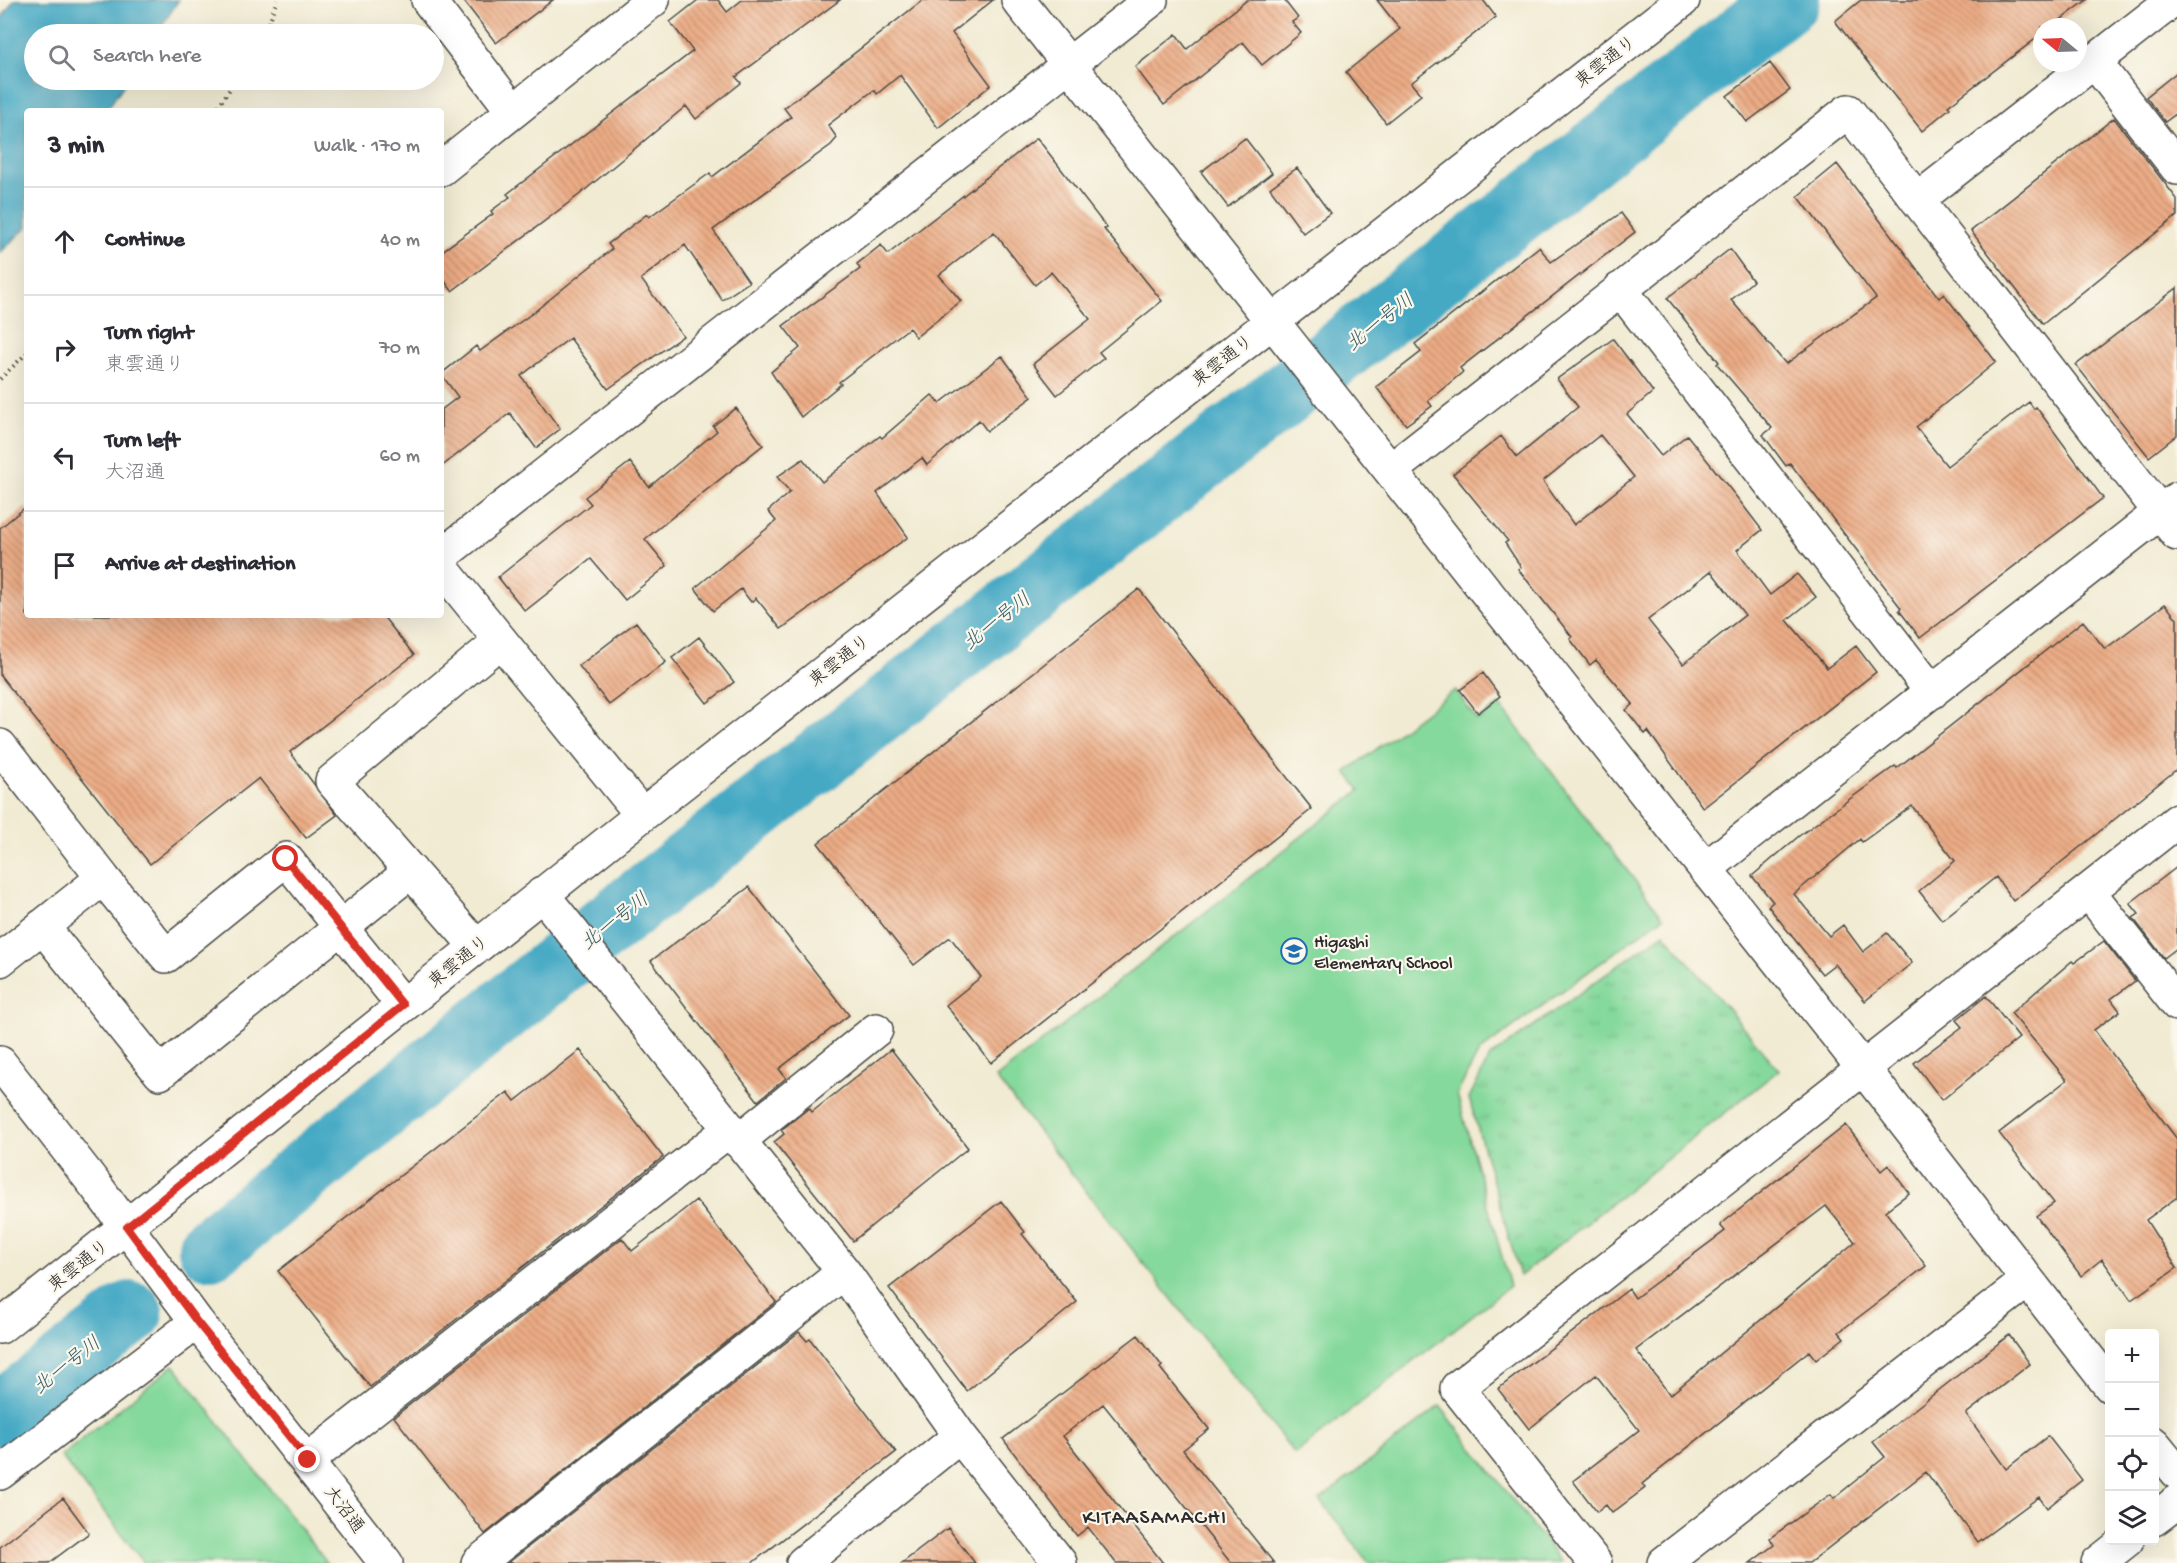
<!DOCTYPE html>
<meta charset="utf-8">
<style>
:root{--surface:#fff;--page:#f7f7f7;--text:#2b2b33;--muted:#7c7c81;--line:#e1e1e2}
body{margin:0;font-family:"Gochi Hand","Klee One",sans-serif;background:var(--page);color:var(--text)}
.controls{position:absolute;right:18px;bottom:18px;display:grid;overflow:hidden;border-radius:6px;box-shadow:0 6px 24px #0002}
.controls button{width:54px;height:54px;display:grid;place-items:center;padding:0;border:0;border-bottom:2px solid var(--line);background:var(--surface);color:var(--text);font:30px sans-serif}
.compass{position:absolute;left:2033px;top:18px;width:54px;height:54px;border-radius:50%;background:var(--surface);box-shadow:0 6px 24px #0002;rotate:289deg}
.stop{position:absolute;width:18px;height:18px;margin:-14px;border:4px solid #d93025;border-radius:50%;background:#fff}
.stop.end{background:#d93025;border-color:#fff;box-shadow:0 2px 6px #0008}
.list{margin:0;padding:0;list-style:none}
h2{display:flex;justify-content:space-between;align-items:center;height:78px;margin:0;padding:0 24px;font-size:26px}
h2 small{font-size:20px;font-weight:400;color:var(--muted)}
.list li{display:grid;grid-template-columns:39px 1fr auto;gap:18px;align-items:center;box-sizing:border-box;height:108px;padding:0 24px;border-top:2px solid var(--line)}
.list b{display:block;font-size:22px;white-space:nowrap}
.list p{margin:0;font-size:20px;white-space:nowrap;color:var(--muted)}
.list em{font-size:20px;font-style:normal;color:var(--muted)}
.icon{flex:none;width:33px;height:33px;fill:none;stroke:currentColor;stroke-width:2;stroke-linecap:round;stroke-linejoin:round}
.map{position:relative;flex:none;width:2177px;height:1563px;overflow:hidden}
.search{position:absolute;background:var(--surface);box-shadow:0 6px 24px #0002;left:24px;top:24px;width:420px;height:66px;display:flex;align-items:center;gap:15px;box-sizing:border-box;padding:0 21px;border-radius:33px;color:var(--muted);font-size:22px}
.panel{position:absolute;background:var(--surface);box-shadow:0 6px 24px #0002;left:24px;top:108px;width:420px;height:510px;border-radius:6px}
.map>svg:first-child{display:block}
.grass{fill:url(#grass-tufts);stroke:#588264;stroke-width:1.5}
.green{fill:#85d99c;stroke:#588264;stroke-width:1.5}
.water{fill:#44a9c4;stroke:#386a78;stroke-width:1.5}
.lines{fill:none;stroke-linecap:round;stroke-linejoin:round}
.river{stroke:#44a9c4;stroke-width:64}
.building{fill:url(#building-back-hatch);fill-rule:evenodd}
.minor-casing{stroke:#494844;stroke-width:36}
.path{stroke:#494844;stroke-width:4;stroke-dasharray:1.5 4.5;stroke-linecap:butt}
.minor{stroke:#fff;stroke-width:33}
.route{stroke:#d93025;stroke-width:8}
.labels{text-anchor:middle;stroke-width:4.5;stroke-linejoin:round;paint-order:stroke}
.street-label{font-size:18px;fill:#2b2b2b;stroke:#fbf7ec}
.poi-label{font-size:18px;fill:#2b2b2b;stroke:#fbf7ec;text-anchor:start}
.water-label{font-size:20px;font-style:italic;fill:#355d68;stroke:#fbf7ec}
.quarter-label{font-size:21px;letter-spacing:1.5px;fill:#2b2b2b;stroke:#fbf7ec}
</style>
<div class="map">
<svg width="2177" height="1563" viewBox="0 0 2177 1563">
<defs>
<pattern id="grass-tufts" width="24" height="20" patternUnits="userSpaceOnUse" patternTransform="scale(1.5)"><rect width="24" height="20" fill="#85d99c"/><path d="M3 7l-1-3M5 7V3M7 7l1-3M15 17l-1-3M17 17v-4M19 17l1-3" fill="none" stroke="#73ba87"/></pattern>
<pattern id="building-back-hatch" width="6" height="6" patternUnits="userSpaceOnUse" patternTransform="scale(1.5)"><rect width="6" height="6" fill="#ecac85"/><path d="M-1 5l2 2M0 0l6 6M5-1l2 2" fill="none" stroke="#bf8c6d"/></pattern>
</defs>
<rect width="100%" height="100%" fill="#fbf7ec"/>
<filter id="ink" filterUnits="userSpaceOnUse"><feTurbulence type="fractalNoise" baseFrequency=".0167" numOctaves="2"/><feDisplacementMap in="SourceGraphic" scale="12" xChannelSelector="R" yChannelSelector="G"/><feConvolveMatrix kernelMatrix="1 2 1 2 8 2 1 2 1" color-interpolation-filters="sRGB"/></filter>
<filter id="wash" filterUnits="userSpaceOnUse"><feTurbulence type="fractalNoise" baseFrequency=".008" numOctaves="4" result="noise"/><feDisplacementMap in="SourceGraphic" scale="24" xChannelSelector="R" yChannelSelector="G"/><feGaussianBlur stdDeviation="1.35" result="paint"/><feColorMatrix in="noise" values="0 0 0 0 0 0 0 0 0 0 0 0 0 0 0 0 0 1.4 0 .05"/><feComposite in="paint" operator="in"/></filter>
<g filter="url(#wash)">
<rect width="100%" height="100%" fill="#f1ebd3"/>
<path class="grass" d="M1664,933L1779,1070L1520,1276L1469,1098L1490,1057Z"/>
<path class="green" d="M1455,690L1477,720L1500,705L1663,917L1479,1052L1457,1094L1510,1286L1295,1454L996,1078L1360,790L1346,772Z
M174,1365L327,1563H144L61,1456Z
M1440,1406L1562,1563H1369L1320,1500Z"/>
<path class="water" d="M14,0H179L156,34H34V80H127L106,111H27V227L0,253V20Z"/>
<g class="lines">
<path class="river" d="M210,1248L604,928L1788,0
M0,1414L131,1313"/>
</g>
<g id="blocks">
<path class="building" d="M463,0H553L496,43Z
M698,0H718L727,12L742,0H840L736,77L741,83L696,119L686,106L579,195L452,291L441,276V252L493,214L491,211L510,197L507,194L693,51L670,22Z
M923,0H993L952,33L991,85L938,128L900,75L877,94L874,90L828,125L837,138L831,145L713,230L749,282L722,300L685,245L641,279L683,336L608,389L570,338L521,376L560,429L536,448L510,413L441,467V410L458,397L441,374L476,346L480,351L534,312L612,249L608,244L647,214L649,217L710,173L712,177L791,117L784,108Z
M1247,0H1284L1298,18L1292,22L1301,33L1262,65L1243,42L1164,105L1135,67L1176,34L1187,49Z
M1377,0H1483L1496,17L1411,83L1421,95L1386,123L1346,72L1400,29Z
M1861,0H2087L2051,27H2042V34L1948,106L1950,108L1922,131L1835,21Z
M1770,63L1790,90L1747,122L1727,96Z
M2177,72V113L2165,122L2146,97Z
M2114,118L2177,199V216L2043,324L1971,231Z
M1037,138L1107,228L1104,229L1162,301L1099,352L1104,358L1057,395L1033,364L1090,319L1051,272L1035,285L994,232L939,275L961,301L916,337L909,328L839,382L841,384L801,417L771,372L800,348L783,326L860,269L857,264L881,245L888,254Z
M1245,138L1272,173L1228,207L1201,172Z
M1837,164L1939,298L1944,294L1996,362L1916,427L1947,466L2029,402L2034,409L2036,407L2103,498L1920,638L1899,610L1901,608L1790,463L1786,466L1763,435L1772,428L1717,364L1719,362L1667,298L1730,249L1753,281L1731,300L1786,364L1876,298L1798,196Z
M1297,168L1330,213L1303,233L1270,188Z
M1621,213L1635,232L1460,368L1463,372L1428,401L1432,406L1406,425L1376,387L1421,352L1415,344L1539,247L1551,262Z
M2177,288V435L2149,457L2076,365Z
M1613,339L1653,392L1627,414L1661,456L1687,435L1742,504L1762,530L1737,550L1770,595L1797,574L1816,597L1787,620L1827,668L1856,646L1876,672L1703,808L1648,731L1645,734L1626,710L1633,704L1596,660L1590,665L1570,639L1572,637L1518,569L1521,567L1505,543L1508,541L1453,474L1501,436L1517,457L1578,407L1557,379ZM1600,435L1634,477L1574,525L1543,481ZM1711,571L1745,615L1683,664L1648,620Z
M1002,356L1032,397L987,431L979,420L927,465L922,458L877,493L908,537L781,629L756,598L751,602L741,589L713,611L695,588L776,521L768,511L790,492L777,477L803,459L822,482L880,436L882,438L932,395L940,403Z
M736,408L763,445L645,539L667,566L625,600L591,559L525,611L498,577L591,504L585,497L630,462L649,487L717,431L713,426Z
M27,506V615H382L414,655L290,752L337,815L306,838L259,778L150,864L0,675V528Z
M1139,589L1312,809L991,1063L946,1005L981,977L950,937L914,965L818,843Z
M2165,604L2177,619V769L2013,901L1996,877L1942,920L1919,891L1955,861L1912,806L1862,842L1860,839L1794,894L1829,936L1843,925L1863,952L1887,933L1912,963L1865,1001L1835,964L1822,974L1768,906L1773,902L1752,876L1799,836L1895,766L1897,768L2083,621L2105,649Z
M636,622L666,662L609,705L579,666Z
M699,637L734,682L707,703L672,658Z
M1483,673L1500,696L1478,713L1460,690Z
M2177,867V948L2164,958L2133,918L2139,914L2130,903Z
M749,887L849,1015L779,1069L786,1078L758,1101L651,961Z
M2104,941L2135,981L2111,999L2120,1011L2094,1030L2177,1139V1197L2146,1220L2177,1268L2131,1300L2102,1259L2081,1276L2036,1216L2054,1203L1999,1133L2067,1080L2011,1013L2072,961L2074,963Z
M1986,996L2019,1038L1942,1100L1914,1063L1962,1027L1956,1020Z
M891,1049L968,1148L853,1241L774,1142L784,1134L781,1130L809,1108L812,1112Z
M580,1050L663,1157L370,1387L278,1271L508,1092L515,1101Z
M1846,1125L1881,1171L1888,1165L1909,1193L1885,1211L1926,1266L1839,1332L1844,1338L1816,1360L1809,1351L1642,1484L1645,1488L1612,1513L1606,1505L1597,1512L1573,1481L1639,1430L1596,1375L1529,1429L1498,1389L1629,1289L1635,1298L1725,1231L1720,1225ZM1826,1206L1855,1242L1670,1395L1636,1350Z
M696,1200L776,1302L485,1534L394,1417L622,1238L632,1251Z
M1001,1201L1025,1232L1022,1234L1077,1302L967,1391L889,1288Z
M799,1332L807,1341L810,1339L896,1452L752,1563H508Z
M1138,1335L1162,1366L1160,1368L1209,1429L1183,1450L1274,1563H1231L1103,1404L1063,1436L1163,1563H1116L1088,1527L1077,1536L1003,1439Z
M2009,1335L2030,1364L1966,1414L2006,1469L2048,1436L2082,1480L2047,1508L2039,1497L1978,1542L1926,1472L1809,1563H1750L1774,1545L1770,1538L1831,1494L1834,1498L1885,1457L1873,1442Z
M63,1498L89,1533L49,1563H0V1547Z
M948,1528L975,1563H902Z"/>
</g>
</g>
<g filter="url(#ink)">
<use href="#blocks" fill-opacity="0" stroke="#494844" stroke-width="1.5"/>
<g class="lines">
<g class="minor-casing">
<path id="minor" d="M428,0L513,111
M1018,0L1863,1068L2110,1386
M2094,61L2177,168
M441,169L653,0
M1917,200L2173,0
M1620,289L1932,692
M1391,470L1848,111L2177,534
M441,556L1151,0
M441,567L642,815
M0,746L103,878
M1705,869L2177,499
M2088,891L2177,1004
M542,894L844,1272L960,1436L1060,1563
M42,926L160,1073L411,871
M476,946L332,781L499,642
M0,960L103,878L166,956L286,859L403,1005
M0,1063L96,1186L197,1322L386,1563
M738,1141L876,1030
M0,1327L642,815L1683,0
M2154,1444L2177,1472
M308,1460L729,1130
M0,1473L197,1322
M2154,1519L2177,1502
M478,1563L844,1272
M803,1563L960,1436
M1595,1563L1457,1388L2177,821
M1664,1563L2027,1281
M2098,1563L2127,1540"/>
</g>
<path class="path" d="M265,34L277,0
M215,111L236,80
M0,379L27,353"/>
<use href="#minor" class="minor"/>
</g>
</g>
<g class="lines" filter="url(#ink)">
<path class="route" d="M286,859L403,1005L127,1227L197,1322L308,1460"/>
</g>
<defs>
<g id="school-ring" transform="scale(1.35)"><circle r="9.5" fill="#fbf7ec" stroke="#1f6fb2" stroke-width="1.5"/><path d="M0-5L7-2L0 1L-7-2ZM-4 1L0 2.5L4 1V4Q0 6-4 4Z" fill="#1f6fb2"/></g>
</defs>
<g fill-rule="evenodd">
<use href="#school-ring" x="1294" y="951"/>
</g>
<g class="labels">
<g class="street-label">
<text transform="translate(1605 61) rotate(-38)" y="6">東雲通り</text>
<text transform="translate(1222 360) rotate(-38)" y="6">東雲通り</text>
<text transform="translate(839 660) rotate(-38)" y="6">東雲通り</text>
<text transform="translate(458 961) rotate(-39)" y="6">東雲通り</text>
<text transform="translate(78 1265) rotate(-38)" y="6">東雲通り</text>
<text transform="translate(345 1509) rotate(53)" y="6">大沼通</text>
</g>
<g class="poi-label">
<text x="1314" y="947">Higashi<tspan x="1314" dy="21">Elementary School</tspan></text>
</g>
<g class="water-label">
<text transform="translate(1379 321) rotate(-38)" y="7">北一号川</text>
<text transform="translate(996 620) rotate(-38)" y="7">北一号川</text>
<text transform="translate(614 920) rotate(-38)" y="7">北一号川</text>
<text transform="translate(66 1364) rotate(-38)" y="7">北一号川</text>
</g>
<g class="quarter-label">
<text x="1155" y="1523">KITAASAMACHI</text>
</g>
</g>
</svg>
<div class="controls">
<button>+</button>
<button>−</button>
<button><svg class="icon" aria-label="locate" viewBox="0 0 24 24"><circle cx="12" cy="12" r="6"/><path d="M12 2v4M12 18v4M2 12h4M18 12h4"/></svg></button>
<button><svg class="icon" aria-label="layers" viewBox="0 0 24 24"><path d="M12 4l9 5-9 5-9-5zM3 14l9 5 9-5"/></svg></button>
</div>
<svg class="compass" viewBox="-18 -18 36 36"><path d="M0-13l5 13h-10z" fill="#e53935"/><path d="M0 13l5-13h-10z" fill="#7c7c81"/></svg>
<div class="stop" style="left:286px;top:859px"></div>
<div class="stop end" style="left:308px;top:1460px"></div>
<div class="search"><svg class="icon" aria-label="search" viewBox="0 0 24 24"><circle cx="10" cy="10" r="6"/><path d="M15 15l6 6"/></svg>Search here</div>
<section class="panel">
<h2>3 min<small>Walk · 170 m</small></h2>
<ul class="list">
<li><svg class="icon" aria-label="ahead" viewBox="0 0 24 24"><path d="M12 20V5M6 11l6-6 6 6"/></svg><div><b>Continue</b></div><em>40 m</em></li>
<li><svg class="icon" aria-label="right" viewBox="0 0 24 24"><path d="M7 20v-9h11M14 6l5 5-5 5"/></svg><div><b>Turn right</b><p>東雲通り</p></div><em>70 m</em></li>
<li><svg class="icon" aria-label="left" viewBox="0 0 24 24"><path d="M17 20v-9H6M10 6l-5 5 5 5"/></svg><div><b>Turn left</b><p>大沼通</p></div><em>60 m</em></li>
<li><svg class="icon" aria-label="arrive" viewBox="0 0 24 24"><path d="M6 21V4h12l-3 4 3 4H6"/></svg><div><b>Arrive at destination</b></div></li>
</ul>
</section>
</div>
